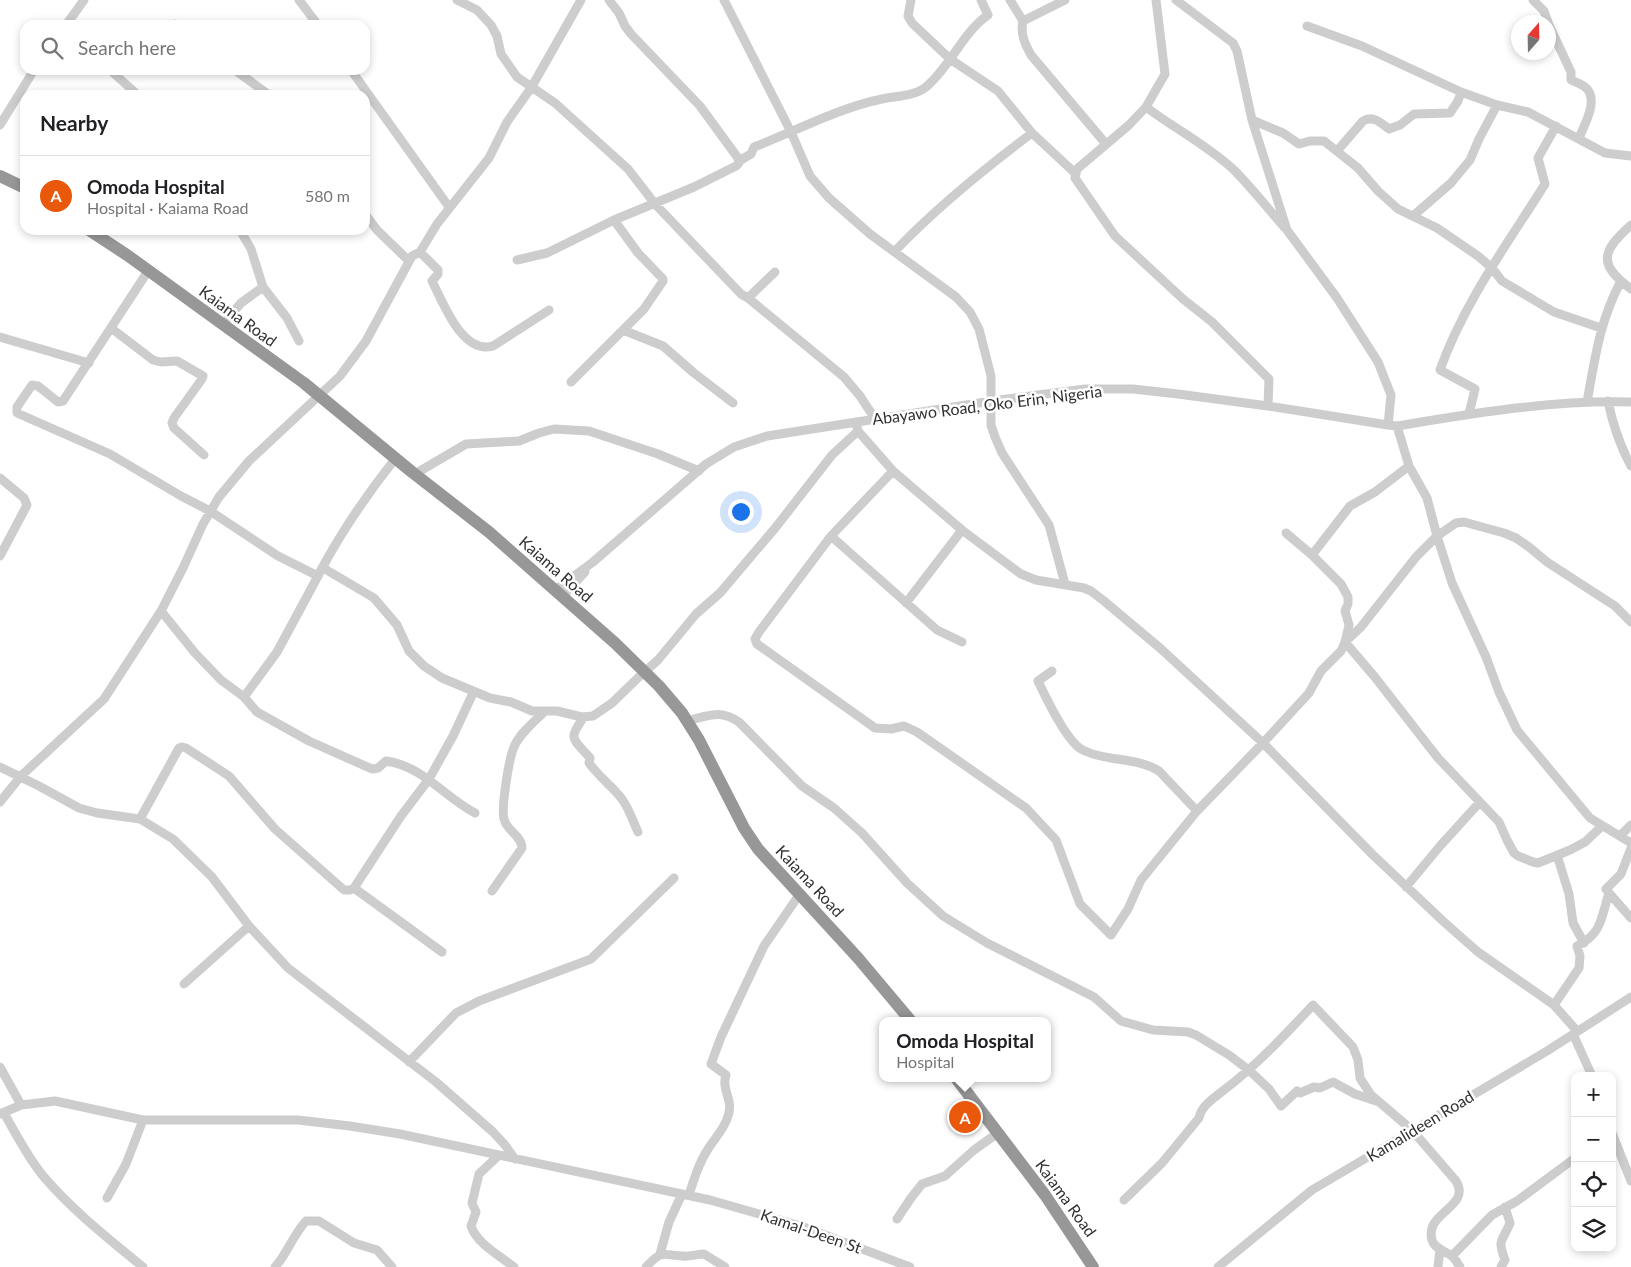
<!DOCTYPE html>
<meta charset="utf-8">
<style>
:root{--surface:#fff;--page:#f6f6f6;--text:#202124;--muted:#757577;--line:#e0e0e0;--accent:#ea580c}
body{margin:0;font-family:Lato,sans-serif;background:var(--page);color:var(--text)}
.controls{position:absolute;right:15px;bottom:15px;display:grid;overflow:hidden;border-radius:10px;box-shadow:0 2px 8px #0003}
.controls button{width:45px;height:45px;display:grid;place-items:center;padding:0;border:0;border-bottom:1px solid var(--line);background:var(--surface);color:var(--text);font:25px sans-serif}
.compass{position:absolute;left:1511px;top:15px;width:45px;height:45px;border-radius:50%;background:var(--surface);box-shadow:0 2px 8px #0003;rotate:20deg}
.you{position:absolute;left:740px;top:511px;width:18px;height:18px;margin:-12px;border:4px solid #fff;border-radius:50%;background:#1a73e8;box-shadow:0 0 0 8px #1a73e833}
.badge{display:grid;place-items:center;width:32px;height:32px;border-radius:50%;background:var(--accent);color:#fff;font-size:16px;font-weight:700}
.pin{position:absolute;translate:-50% -50%;border:2px solid #fff;box-shadow:0 1px 5px #0006}
.popup{position:absolute;left:879px;top:1017px;width:172px;height:65px;box-sizing:border-box;display:grid;place-content:center;border-radius:10px;background:var(--surface);filter:drop-shadow(0 1px 4px #0005);font-size:16px;white-space:nowrap;color:var(--muted)}
.popup b{font-size:19px;color:var(--text)}
.popup::after{content:'';position:absolute;left:50%;top:100%;margin-left:-10px;border:10px solid transparent;border-top-color:var(--surface)}
.list{margin:0;padding:0;list-style:none}
h2{display:flex;justify-content:space-between;align-items:center;height:65px;margin:0;padding:0 20px;font-size:21px}
h2 small{font-size:16px;font-weight:400;color:var(--muted)}
.list li{display:grid;grid-template-columns:32px 1fr auto;gap:15px;align-items:center;box-sizing:border-box;height:80px;padding:0 20px;border-top:1px solid var(--line)}
.list b{display:block;font-size:19px;white-space:nowrap}
.list p{margin:0;font-size:16px;white-space:nowrap;color:var(--muted)}
.list em{font-size:16px;font-style:normal;color:var(--muted)}
.icon{flex:none;width:28px;height:28px;fill:none;stroke:currentColor;stroke-width:2;stroke-linecap:round;stroke-linejoin:round}
.map{position:relative;flex:none;width:1631px;height:1267px;overflow:hidden}
.search{position:absolute;background:var(--surface);box-shadow:0 2px 8px #0003;left:20px;top:20px;width:350px;height:55px;display:flex;align-items:center;gap:12px;box-sizing:border-box;padding:0 18px;border-radius:15px;color:var(--muted);font-size:19px}
.panel{position:absolute;background:var(--surface);box-shadow:0 2px 8px #0003;left:20px;top:90px;width:350px;height:145px;border-radius:15px}
.map>svg:first-child{display:block}
.lines{fill:none;stroke-linecap:round;stroke-linejoin:round}
.minor{stroke:#cdcdcd;stroke-width:9}
.highway{stroke:#979797;stroke-width:12}
.labels{text-anchor:middle;stroke-width:5;stroke-linejoin:round;paint-order:stroke}
.street-label{font-size:16px;fill:#303030;stroke:#fff}
</style>
<div class="map">
<svg width="1631" height="1267" viewBox="0 0 1631 1267">
<rect width="100%" height="100%" fill="#fff"/>
<g class="lines">
<path class="minor" d="M299,0L318,25
M457,0L477,10L491,25L497,36L501,54L517,77L555,103L628,169L655,204L741,294L748,298L844,377L860,396L875,419
M724,0L791,132L810,176L829,198L870,234L956,297L970,312L979,329L991,376V425L995,437L1002,453L1049,525L1065,584
M911,0L908,16L912,23L950,59L998,91L1032,133L1075,173
M1010,0L1023,21C1020,34 1025,44 1031,55L1106,144
M1156,0L1165,74L1146,107L1129,125L1077,169L1075,178L1115,236L1183,299L1212,322L1269,379L1268,406
M1176,0L1233,43L1237,51L1252,120L1287,230L1337,298L1378,362L1391,395L1388,425
M1533,0L1544,11L1548,22
M1023,21L1065,0
M1548,23L1571,72V80C1575,82 1581,84 1585,87C1600,99 1584,125 1579,138
M175,24L177,25
M66,25L84,0
M1307,26L1362,46L1461,92L1497,105L1528,112L1605,153L1631,156
M110,70L138,95
M235,70L269,95
M351,70L449,207
M1146,107C1175,129 1207,145 1234,170C1252,188 1268,209 1285,228
M1252,120L1283,133L1299,144L1310,141H1324L1358,168L1378,191L1398,209L1437,228L1478,256L1492,268L1502,281L1554,312L1601,328
M0,125L34,70
M1337,151L1363,121C1373,115 1381,123 1389,129L1400,125L1414,114L1450,113L1458,101L1461,92
M739,161L751,154L754,147C796,131 838,108 882,99C896,96 915,96 926,87C951,66 962,33 988,15L981,0
M365,214L377,230L409,261
M1413,216L1451,183L1470,160L1479,139L1497,105
M1631,225C1602,251 1597,264 1631,289
M240,230L251,249L263,287L287,318L299,341
M895,251C937,207 984,169 1032,133
M420,252L438,270V274L432,281C443,302 462,355 493,346L549,310
M517,260L547,253L614,220L694,187L736,166L739,163L738,158L700,106L631,34L625,26L619,13L609,0
M148,271L63,401L58,402L38,386L32,385L17,407V413L110,454L181,496L210,511L278,556L318,576
M748,298L775,272
M228,318L241,303L263,287
M111,328L153,360L161,362L177,361L203,376L202,379L174,418L172,423L174,428L204,455
M623,330L663,346L694,373L733,403
M0,337L89,363
M571,382L644,309L663,281V279L638,253L614,220
M1608,401C1613,426 1619,444 1631,466
M1587,402C1595,358 1600,320 1621,281
M1469,414L1475,389L1440,370C1463,304 1508,243 1545,184L1538,158L1556,126
M856,422L858,431L893,471L962,530L1021,574L1036,580L1084,588L1091,591L1104,601L1160,648L1263,743L1373,855L1444,922L1478,952L1554,1005L1577,1031
M1397,426L1409,466L1427,498L1437,536L1452,583L1486,657L1499,692L1517,730L1590,818L1631,843
M420,471L466,444L519,441L539,433L554,429L589,431L658,454L699,471
M893,471L831,536L759,632L755,639L757,644L875,728L891,729L904,726L917,732L1026,808L1056,840L1080,904L1111,935L1128,909L1141,880L1197,811L1263,743L1309,693L1321,671L1341,651L1345,642L1361,627L1416,557L1437,536L1456,523L1464,522L1504,533L1516,538L1529,547L1547,562L1615,606L1631,622
M0,478L24,498L27,505L0,556
M1286,533L1312,555L1341,584L1348,597V604L1345,611L1349,625L1345,642L1374,676L1438,758L1499,822L1507,840L1514,853L1518,856L1533,862L1538,863L1570,850L1585,842L1602,826
M831,536L937,630L962,642
M1312,555L1350,506L1375,492L1409,466
M321,570C342,531 368,493 395,459
M555,590L593,562L706,464L734,447L767,436L992,401L1085,389H1133L1178,394L1268,406L1388,425L1397,426C1476,413 1551,400 1631,402
M563,596L585,572
M906,603L962,530
M161,611L195,653L221,680L244,697L257,712L309,741L372,769L378,768L386,761C423,766 444,797 475,813
M650,667L658,660L696,614L720,593L776,527L832,455L858,431
M1052,671L1038,681C1046,698 1066,740 1081,749C1091,755 1101,756 1111,758C1128,761 1145,762 1159,771L1197,811
M244,697L277,652L318,576L321,570L325,569L374,598L397,625L409,651L424,666L442,678L490,698L511,702L532,711H557L582,717L593,716L612,703L644,672
M584,717C567,740 573,738 590,758L589,763C599,777 612,786 622,799C629,809 633,821 638,832
M694,719C714,714 722,711 739,722L802,786L834,808L862,833L907,883L943,916L987,943L1094,997L1121,1021L1153,1030L1188,1032L1196,1035L1229,1055L1250,1071L1269,1089L1281,1106L1297,1091L1300,1093L1314,1087L1320,1088L1333,1082L1355,1094L1379,1102
M0,767L39,786L79,808L97,813L140,819L173,839L212,877L249,926L288,968L436,1082L493,1132L505,1145L515,1159
M0,802L21,776L104,699L161,611L183,568L203,524L219,497L249,461L340,376L366,341L412,256L420,252L437,224L489,158L507,122L531,88L581,0
M140,819L179,748L182,747L186,748L229,776L275,829L344,890H350L354,888L401,816L429,779L453,736L474,691
M1620,836L1631,825
M1557,855L1569,894L1573,923L1584,943
M1406,887L1440,846L1480,802
M354,888L442,952
M492,891L522,848C522,836 506,830 504,819C501,808 509,758 514,747C519,734 534,722 544,712
M1609,893L1631,918
M184,984L249,926
M1554,1005L1579,968L1580,956L1577,946C1603,933 1601,917 1609,893L1606,889L1621,874L1631,848
M1573,1034L1592,1076
M409,1062L456,1013L479,1001L591,959L674,878
M0,1067L21,1105
M4,1113C16,1134 28,1158 44,1177C73,1211 109,1239 143,1267
M0,1114L21,1105L55,1101L143,1120H298L350,1126L400,1134L710,1200L801,1226L910,1267
M1612,1133L1631,1181
M498,1156L479,1174L472,1203L476,1212L471,1226C477,1244 499,1255 514,1267
M689,1195C694,1179 699,1163 708,1149C715,1138 725,1128 728,1116C734,1099 721,1091 726,1075L711,1064L721,1037L764,946L799,895
M107,1198L126,1164L143,1120
M1124,1200L1162,1163L1199,1118C1201,1106 1215,1097 1224,1090C1257,1065 1285,1035 1313,1005L1353,1047L1358,1060L1360,1078L1371,1095L1412,1130L1456,1181C1472,1207 1424,1212 1432,1240C1435,1250 1447,1251 1453,1257C1456,1260 1458,1264 1460,1267
M897,1219L911,1198L922,1184L945,1176L974,1150L998,1133
M660,1254L669,1222L682,1194
M1452,1256L1492,1215L1517,1201L1575,1158
M275,1267C287,1254 293,1235 306,1221H319L354,1243L377,1250L392,1267
M646,1267C663,1249 661,1255 683,1256C689,1257 697,1254 704,1254L725,1267
M1218,1267L1312,1190L1547,1051L1631,997
M1438,1267L1440,1249
M1501,1267L1505,1260C1497,1238 1502,1243 1510,1223L1505,1207"/>
<path class="highway" d="M0,176L25,188
M89,230L127,255L304,383L412,472L489,532L615,643L659,686L682,713L699,740L744,828L758,849L858,958L911,1021
M956,1078L1045,1195L1093,1267"/>
</g>
<g class="labels">
<g class="street-label">
<text transform="translate(238 316) rotate(36)" y="6">Kaiama Road</text>
<text transform="translate(987 405) rotate(-7)" y="6">Abayawo Road, Oko Erin, Nigeria</text>
<text transform="translate(556 569) rotate(41)" y="6">Kaiama Road</text>
<text transform="translate(810 881) rotate(47)" y="6">Kaiama Road</text>
<text transform="translate(1420 1126) rotate(-31)" y="6">Kamalideen Road</text>
<text transform="translate(1066 1198) rotate(54)" y="6">Kaiama Road</text>
<text transform="translate(811 1231) rotate(19)" y="6">Kamal-Deen St</text>
</g>
</g>
</svg>
<div class="controls">
<button>+</button>
<button>−</button>
<button><svg class="icon" aria-label="locate" viewBox="0 0 24 24"><circle cx="12" cy="12" r="6"/><path d="M12 2v4M12 18v4M2 12h4M18 12h4"/></svg></button>
<button><svg class="icon" aria-label="layers" viewBox="0 0 24 24"><path d="M12 4l9 5-9 5-9-5zM3 14l9 5 9-5"/></svg></button>
</div>
<svg class="compass" viewBox="-18 -18 36 36"><path d="M0-13l5 13h-10z" fill="#e53935"/><path d="M0 13l5-13h-10z" fill="#757577"/></svg>
<div class="you"></div>
<div class="pin badge" style="left:965px;top:1117px">A</div>
<div class="popup"><b>Omoda Hospital</b>Hospital</div>
<div class="search"><svg class="icon" aria-label="search" viewBox="0 0 24 24"><circle cx="10" cy="10" r="6"/><path d="M15 15l6 6"/></svg>Search here</div>
<section class="panel">
<h2>Nearby<small></small></h2>
<ul class="list">
<li><span class="badge">A</span><div><b>Omoda Hospital</b><p>Hospital · Kaiama Road</p></div><em>580 m</em></li>
</ul>
</section>
</div>
